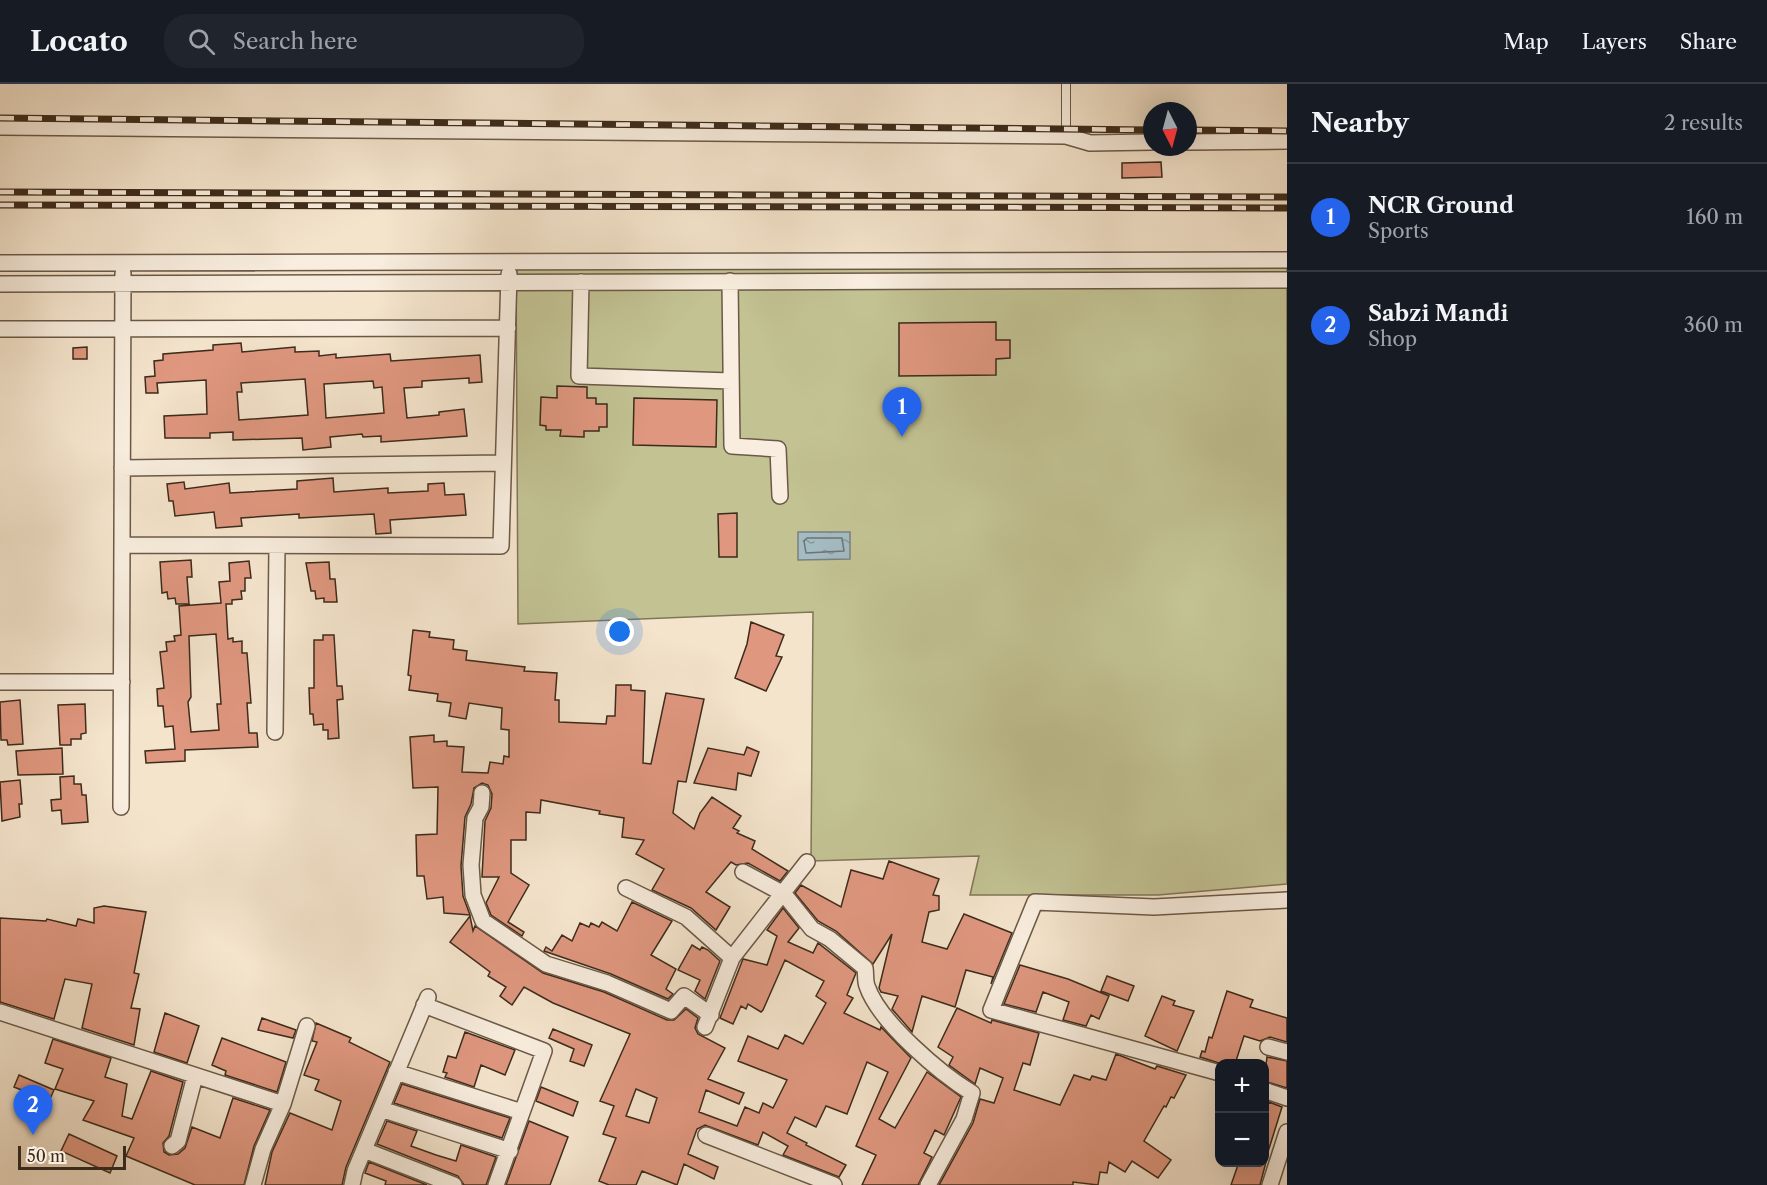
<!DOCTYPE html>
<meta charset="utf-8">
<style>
:root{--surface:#171b24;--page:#20242c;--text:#f1f3f6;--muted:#9ea1a6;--line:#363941;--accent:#2563eb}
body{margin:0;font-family:"Libre Caslon Text",serif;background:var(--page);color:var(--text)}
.controls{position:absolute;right:18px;bottom:18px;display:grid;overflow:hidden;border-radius:12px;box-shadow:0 6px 24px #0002}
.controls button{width:54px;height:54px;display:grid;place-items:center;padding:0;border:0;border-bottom:2px solid var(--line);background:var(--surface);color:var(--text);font:30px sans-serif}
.compass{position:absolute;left:1143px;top:18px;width:54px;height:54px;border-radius:50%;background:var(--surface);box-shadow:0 6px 24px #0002;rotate:174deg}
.scale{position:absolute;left:18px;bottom:15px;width:108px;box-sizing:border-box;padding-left:6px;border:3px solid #3d2b1b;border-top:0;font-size:16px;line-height:21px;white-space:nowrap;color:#3d2b1b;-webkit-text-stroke:4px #f8edde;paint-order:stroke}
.you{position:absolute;left:620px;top:548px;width:21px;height:21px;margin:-15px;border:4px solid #fff;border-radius:50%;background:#1a73e8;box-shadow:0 0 0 9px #1a73e833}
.badge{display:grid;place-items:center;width:39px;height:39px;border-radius:50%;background:var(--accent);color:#fff;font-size:20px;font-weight:700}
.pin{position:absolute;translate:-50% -50px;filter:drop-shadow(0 2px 3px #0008)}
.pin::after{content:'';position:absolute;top:32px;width:21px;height:18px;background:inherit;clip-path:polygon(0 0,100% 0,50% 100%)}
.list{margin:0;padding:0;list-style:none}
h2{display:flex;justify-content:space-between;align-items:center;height:78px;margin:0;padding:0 24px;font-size:26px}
h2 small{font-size:20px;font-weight:400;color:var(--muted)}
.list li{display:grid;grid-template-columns:39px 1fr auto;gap:18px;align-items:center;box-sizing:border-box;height:108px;padding:0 24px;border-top:2px solid var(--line)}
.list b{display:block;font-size:22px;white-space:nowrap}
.list p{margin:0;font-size:20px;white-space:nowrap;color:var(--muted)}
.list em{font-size:20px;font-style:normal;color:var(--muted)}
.icon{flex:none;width:33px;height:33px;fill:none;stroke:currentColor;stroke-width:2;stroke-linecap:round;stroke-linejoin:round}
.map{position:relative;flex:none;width:1287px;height:1101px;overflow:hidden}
header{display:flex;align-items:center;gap:36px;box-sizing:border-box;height:84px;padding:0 30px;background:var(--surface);border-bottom:2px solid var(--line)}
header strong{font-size:28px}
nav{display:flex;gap:33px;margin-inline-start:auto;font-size:21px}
.search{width:420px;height:54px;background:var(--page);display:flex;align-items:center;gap:15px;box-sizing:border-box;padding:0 21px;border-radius:24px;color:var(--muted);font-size:22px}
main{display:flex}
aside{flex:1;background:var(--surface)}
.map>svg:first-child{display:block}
.grass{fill:#c2c293;stroke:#807657;stroke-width:1.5}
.water{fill:url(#water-ripples);stroke:#7a8180;stroke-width:1.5}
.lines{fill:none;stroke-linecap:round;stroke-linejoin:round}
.shore{stroke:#70736f;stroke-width:1.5}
.building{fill:#df977f;stroke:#3d2b1b;stroke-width:1.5;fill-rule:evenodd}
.lane-casing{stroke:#6b5947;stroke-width:10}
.street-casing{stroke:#6b5947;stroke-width:18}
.lane{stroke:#f8edde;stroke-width:8}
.street{stroke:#f8edde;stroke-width:15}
.rail-casing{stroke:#3d2b1b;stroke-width:7}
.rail{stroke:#f8edde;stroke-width:4.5;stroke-dasharray:14;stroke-linecap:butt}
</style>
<header>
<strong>Locato</strong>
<div class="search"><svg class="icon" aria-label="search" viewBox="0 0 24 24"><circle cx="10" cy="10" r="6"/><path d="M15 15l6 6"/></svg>Search here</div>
<nav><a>Map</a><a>Layers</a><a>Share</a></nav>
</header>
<main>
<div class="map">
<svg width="1287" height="1101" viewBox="0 0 1287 1101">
<defs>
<pattern id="water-ripples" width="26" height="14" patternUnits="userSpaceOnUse" patternTransform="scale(1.5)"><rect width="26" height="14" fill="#a3bbc3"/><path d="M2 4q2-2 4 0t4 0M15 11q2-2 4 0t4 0" fill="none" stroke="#86989e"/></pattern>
</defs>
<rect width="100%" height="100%" fill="#f4e4cc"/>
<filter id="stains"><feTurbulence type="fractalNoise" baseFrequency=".00333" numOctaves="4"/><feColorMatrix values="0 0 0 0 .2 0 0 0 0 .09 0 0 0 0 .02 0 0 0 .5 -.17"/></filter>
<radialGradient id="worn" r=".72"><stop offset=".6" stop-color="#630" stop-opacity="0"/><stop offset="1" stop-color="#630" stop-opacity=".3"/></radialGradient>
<path class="grass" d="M1287,177V800L1158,811H970L979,772L811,777L813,528L518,540L516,179Z"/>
<path class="water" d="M798,448H850V475L798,476Z"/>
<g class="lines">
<path class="shore" d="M807,454H842L844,467L806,469L804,457Z"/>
</g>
<path class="building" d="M1161,78L1162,93L1122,94V79Z
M996,238V256H1010V274L996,275V291L899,292V239Z
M241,259L242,268L295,263V268L319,267V272L336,270V274L390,270L391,277L480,271L482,298L469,299V294L422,297V303L404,304L407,334L439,331V328L464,325L467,352L381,358V352L363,353L362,350L330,353L331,363L303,366L302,354L233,356V348L210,349V354H165L164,332L207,330L206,296L157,299L158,309H146L145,293L155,292L154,277L163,276V270L213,266V261ZM305,295L308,331L239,336L237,308H242L241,299ZM373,297L374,304L382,303L384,329L326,334L324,300Z
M87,263V275H73V264Z
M557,302L587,303V314H596V320H607V343H599V347H584V353L560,352L561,346H546V342L540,341L541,313L557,314Z
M634,314L717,316L716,363L633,361Z
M333,394L334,408L388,404V409L428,407V400L444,399L445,411L464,410L466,431L390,436L391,449L376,450L374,430L299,434V430L241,434L242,442L216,444L214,428L175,432L173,417H169L167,400L184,398L185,405L229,399L230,409L297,405V397Z
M737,429V473H719L718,430Z
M191,476L192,493H187L189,520H176L175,514L168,515L167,508L162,509L160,478Z
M249,477L251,494H245V507H241L242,515L232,516V520H226L228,555L233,554V558L242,557V569H247L251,619H247L249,649H257L258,663L185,666V677L146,679L145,667L175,665L173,642L165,643L163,622H158L157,605L164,604L160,568L167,567L166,558L175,557L174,552L181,551L179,522L221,519L219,498L230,497L229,479ZM216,550L221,620H217L219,646L191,648L188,618L191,613L189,552Z
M329,478L330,495H335L337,518H324V514L316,515L315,507H311L306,479Z
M751,538L784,551L776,572L782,573L766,607L735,594L747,560Z
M413,546L430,548L429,553L454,556L453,565L467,567L466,576L525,583L524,587L557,589L555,616H559V638L606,640L607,632H615L616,601H631V606L645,607L643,679L651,680L666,609L704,615L686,698L678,697L673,729L694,745L700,729L712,713L741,732L733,744L739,747L737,749L755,757L752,765L788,787L780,797L748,779L736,781L731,778L706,808L730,823L716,846L691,824L652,806L664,785L636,770L644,756L622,753L624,734L599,730L600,727L541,716L540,729L526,728V756H511V789L529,801L508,838L524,848L522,852L491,831L486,819L499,793H482L485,737L491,724L492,710L488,701L482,699L474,704L471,720L465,733L461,782L463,812L470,831L444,829L443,813L427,815L424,792H417L416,751L437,750L438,703L413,704L410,653L434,651V658L447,657V662L464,663L462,688L488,689L490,678L503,680L504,672L509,673V646L501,645L502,624L469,619L466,635L449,632L451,619L437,617L438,610L409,606L411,592L408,591Z
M323,551H334L337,602H342L343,615L337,616L339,654L328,655V646H323V640L314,641L313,630H310L309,604H314V556H323Z
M20,616L23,660L8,661L7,656H1L0,618Z
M85,620L86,649L81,650V655H71V661H60L58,621Z
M747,663L759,668L751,692L738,689L736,706L694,699L708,664L744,671Z
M62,664L63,690L18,691L16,667Z
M74,692V700H81L82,711H86L88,738L62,740L61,726L52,727L51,716L61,715L60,693Z
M20,696L22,720H19L20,733L2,737L0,698Z
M889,777L939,795L933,811L939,812V826L929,828L922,858L947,865L964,830L1012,849L991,900L993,893L966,886L955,923L922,912L912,948L892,925L898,912L881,908L879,904L892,850L873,880L836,847L818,837L795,809L801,801L841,823L851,786L883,795Z
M632,818L672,837L651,871L676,885L666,905L673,910L668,915L611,890L544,867L546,863L552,867L562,851L572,857L580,839L589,843L591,839L599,843L602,838L617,847Z
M104,822L146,828L134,889L139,890L131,924L140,925L134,961L82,944L92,900L65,895L54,935L0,918V834L46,837L47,835L76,842L78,835L94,839V824Z
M783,824L799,844L788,858L813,869L818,859L856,889L847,911L853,914L844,929L880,946L881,943L911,974L879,1035L895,1044L927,988L961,1013L944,1051L935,1046L924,1069L932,1073L918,1101H862L876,1071L856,1062L888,988L867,978L847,1030L826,1022L816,1043L795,1033L787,1049L807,1059L806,1061L846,1081L839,1093L783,1071L788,1062L763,1048L758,1061L705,1041L697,1045L688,1070L718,1083L714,1095L684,1080L677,1101L642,1087L636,1101H609L599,1097L616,1054L603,1050L614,1022L600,1017L630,950L553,919L524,903L512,921L500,912L506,903L488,892L490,888L450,858L470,832L473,847L475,842L543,889L604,908L667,936H674L686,925L698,934L695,944L698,950L725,964L708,995L744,1009L739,1020L706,1006L699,1028L737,1042L745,1023L759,1029L763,1019L773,1024L787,996L738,977L748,952L778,965L785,951L803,960L826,919L816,912L824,897L785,876L763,926L761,928L748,920L746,925L741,922L733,940L720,934L743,875L767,881L777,852L767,846ZM636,1005L657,1014L649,1039L626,1032Z
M692,861L700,866L702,863L708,866L720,877L705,915L695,907L700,896L678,886Z
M1020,881L1068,895L1109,912L1099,935L1091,931L1086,942L1063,936L1069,918L1043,908L1036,928L1004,920Z
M1107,892L1134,902L1128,917L1101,907Z
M1227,907L1253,916L1250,923L1287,934V958L1270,953L1260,957L1244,952L1235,980H1222L1200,973L1202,967L1205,968L1209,953L1212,954Z
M1162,912L1175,917L1173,921L1194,927L1177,967L1145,952Z
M957,924L991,939L992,936L1039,949L1030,981L1023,979L1014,1006L1060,1021L1074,991L1090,996L1092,992L1106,996L1116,970L1155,985L1157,982L1186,991L1174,1014L1171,1013L1166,1023L1164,1022L1144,1057L1171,1076L1158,1094L1132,1077L1125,1088L1109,1078L1107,1089L1100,1088L1098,1101L1073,1098V1101H939L973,1039L980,1015L994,1019L1003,994L980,984L975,1000L949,981L953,973L938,963Z
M165,929L199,942L187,979L154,968Z
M262,934L296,946L293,954L258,946Z
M316,939L351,954L349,958L390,978L346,1083L342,1101H265L272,1068L290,1029L332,1046L341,1017L315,1006L319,996L304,991L317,958L312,957Z
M553,945L592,961L584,982L570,977L574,965L549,954Z
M465,948L515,966L505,991L481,981L474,1003L445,993L447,989L443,988L448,972L456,974Z
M222,954L286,978L277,1008L225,991L226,987L212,981Z
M53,955L111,974L105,993L127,1000L122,1032L132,1035L151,987L183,998L169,1052L163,1059L164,1068L169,1071L178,1070L185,1064L192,1043L220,1054L233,1014L270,1026L254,1062L244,1101H195L126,1072L134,1054L83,1036L94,1017L55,1005L63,985L45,979Z
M1267,973L1287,977V1004L1264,997Z
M19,991L54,1006L49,1017L14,1003Z
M402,1000L510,1034L502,1054L394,1019Z
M541,1003L578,1018L573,1032L536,1017Z
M1269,1018L1282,1023L1267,1071L1264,1070V1032Z
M387,1037L417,1047L411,1062L436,1071L456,1077L461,1061L496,1073L486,1101H464L458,1092L377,1060Z
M529,1037L568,1053L550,1101H506Z
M69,1050L117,1072L110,1089L61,1067Z
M369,1078L427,1101H385L386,1097L365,1089Z
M1239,1078H1266L1260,1101H1231Z"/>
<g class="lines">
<g class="lane-casing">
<path id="lane" d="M1066,52V0"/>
</g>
<g class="street-casing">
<path id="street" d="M0,43L1066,52L1090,59L1152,58
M1188,58L1287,57
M0,179L1287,176
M730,197L732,362L778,365L780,412
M581,198L579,292L731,297
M0,200L1287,196
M0,245L508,244
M122,384L503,379
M122,461L501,462L509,190
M0,598H122
M275,648L277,462
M482,709L481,723L475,734L471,781L473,811L483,837L546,880L607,899L671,927L684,912L711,931
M121,723L123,189
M743,788L784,810L812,845L830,855L865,884C866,890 865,897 867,902C879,938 941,990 972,1009L964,1035L928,1101
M626,804L686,833L732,874
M424,921L544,967L496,1101
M0,928L283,1020L263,1065L253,1101
M705,943L732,874L807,778
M1268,963L1287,968
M396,988L522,1028
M1220,989L991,926L1035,818L1154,823L1287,816
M1264,1006L1287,1014
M283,1020L307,942
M381,1025L510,1067
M706,1051L834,1101
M172,1062L178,1057L195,992
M364,1066L454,1101
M352,1101L355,1087L428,913
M1270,1101L1287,1048"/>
</g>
<use href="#lane" class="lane"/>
<use href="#street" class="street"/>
<g class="rail-casing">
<path id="rail" d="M0,34L1152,46
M1188,46L1287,47
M0,108L1287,113
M0,121L1287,124"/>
</g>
<use href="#rail" class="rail"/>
</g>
<rect width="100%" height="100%" filter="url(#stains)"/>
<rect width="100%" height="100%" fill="url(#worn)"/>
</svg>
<div class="controls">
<button>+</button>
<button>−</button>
</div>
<svg class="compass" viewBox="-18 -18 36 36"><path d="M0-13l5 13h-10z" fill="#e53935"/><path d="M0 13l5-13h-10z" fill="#9ea1a6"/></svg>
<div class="scale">50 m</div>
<div class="you"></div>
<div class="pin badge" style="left:902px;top:353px">1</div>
<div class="pin badge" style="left:33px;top:1051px">2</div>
</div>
<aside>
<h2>Nearby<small>2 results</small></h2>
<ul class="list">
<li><span class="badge">1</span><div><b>NCR Ground</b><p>Sports</p></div><em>160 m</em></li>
<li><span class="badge">2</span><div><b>Sabzi Mandi</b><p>Shop</p></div><em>360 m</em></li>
</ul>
</aside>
</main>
